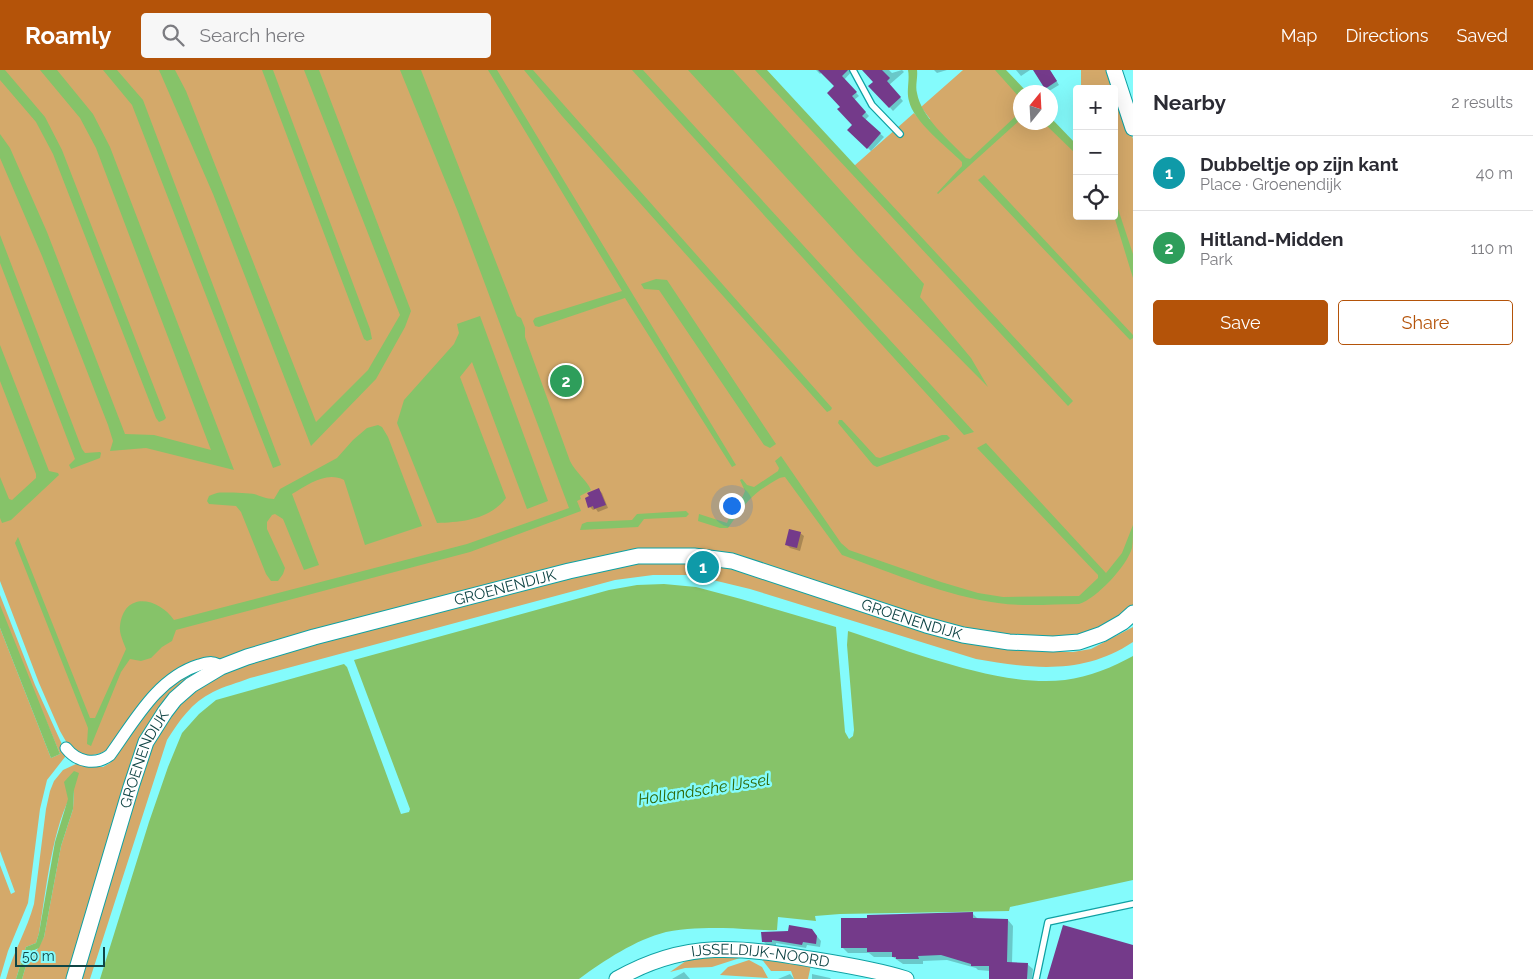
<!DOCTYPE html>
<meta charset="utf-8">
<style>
:root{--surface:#fff;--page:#f7f7f7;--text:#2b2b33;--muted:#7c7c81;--line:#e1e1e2;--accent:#b45309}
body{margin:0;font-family:Raleway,sans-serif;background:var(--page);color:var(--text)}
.controls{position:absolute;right:15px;top:15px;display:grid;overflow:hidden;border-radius:5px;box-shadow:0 5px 20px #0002}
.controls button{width:45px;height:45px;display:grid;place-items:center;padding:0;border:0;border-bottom:1px solid var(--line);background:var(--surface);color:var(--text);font:25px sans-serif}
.compass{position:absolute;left:1013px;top:15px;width:45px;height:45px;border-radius:50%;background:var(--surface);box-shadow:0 5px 20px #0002;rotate:18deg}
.scale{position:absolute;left:15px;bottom:12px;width:90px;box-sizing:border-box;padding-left:5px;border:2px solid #104546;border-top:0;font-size:14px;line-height:18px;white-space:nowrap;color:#104546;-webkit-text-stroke:4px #84fbfc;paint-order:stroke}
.you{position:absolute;left:731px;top:435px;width:18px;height:18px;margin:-12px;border:4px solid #fff;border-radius:50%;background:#1a73e8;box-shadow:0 0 0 8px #1a73e833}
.badge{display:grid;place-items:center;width:32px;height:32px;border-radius:50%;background:var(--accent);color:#fff;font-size:16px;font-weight:700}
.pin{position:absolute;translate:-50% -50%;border:2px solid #fff;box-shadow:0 1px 5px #0006}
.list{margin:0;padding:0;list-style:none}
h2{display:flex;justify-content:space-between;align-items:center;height:65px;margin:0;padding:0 20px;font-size:21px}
h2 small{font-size:16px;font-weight:400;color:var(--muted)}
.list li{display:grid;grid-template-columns:32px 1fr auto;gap:15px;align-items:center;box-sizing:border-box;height:75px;padding:0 20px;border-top:1px solid var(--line)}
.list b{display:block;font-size:19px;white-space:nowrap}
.list p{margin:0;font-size:16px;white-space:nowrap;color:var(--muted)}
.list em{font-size:16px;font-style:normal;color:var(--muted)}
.actions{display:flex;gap:10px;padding:15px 20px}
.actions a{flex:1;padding:11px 0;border:1px solid var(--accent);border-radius:5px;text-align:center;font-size:18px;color:var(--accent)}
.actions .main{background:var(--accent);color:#fff}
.icon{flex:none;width:28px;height:28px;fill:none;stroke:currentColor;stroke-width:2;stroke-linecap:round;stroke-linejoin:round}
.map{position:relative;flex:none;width:1133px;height:909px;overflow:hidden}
header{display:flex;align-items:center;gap:30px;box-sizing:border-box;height:70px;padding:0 25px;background:var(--accent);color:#fff}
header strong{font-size:24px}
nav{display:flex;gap:28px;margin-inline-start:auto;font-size:18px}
.search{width:350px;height:45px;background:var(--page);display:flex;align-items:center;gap:12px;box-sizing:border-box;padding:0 18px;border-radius:5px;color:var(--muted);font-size:19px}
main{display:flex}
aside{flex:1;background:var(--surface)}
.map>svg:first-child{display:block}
.green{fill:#d4a96a}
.water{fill:#86c369}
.shadow{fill:#0003}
.building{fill:#743a8a}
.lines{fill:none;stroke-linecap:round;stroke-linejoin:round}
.service-casing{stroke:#0fa1a3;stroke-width:8}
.minor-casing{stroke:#0fa1a3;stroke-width:13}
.tertiary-casing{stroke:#0fa1a3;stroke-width:17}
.service{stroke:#fff;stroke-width:5.5}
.minor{stroke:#fff;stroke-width:11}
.tertiary{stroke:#fff;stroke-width:15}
.labels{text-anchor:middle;stroke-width:5;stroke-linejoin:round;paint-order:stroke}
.street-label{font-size:15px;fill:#104546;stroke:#84fbfc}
.water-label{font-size:16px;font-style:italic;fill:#306705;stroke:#84fbfc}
</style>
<header>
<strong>Roamly</strong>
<div class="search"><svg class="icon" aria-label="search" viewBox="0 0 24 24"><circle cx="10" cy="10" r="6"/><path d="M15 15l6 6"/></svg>Search here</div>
<nav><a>Map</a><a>Directions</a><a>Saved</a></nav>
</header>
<main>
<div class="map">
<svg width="1133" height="909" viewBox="0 0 1133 909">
<rect width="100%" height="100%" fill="#84fbfc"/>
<path class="green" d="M0,0H760L866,109L854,96L914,43L920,50L930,49L921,37L963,0H1000L1021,22V52L1050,53L1077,80V146H1114V19H1081V0H1109L1133,69V539L1102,559L1054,572L950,557L681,480L204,597L148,658L68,909H22L30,882L37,880L44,867L61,776L73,739L74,720C52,755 46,822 39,863L36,873L26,877L16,909H6C13,882 27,860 34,834L46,739L50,721L54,711L63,700L76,694L103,697L110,693L118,680L111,677C102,684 95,685 84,686L68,675L60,661L39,613L0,511Z
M660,491H691L744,502L976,574L1027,581L1073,582L1091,579L1133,557V572C1084,605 1032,599 976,589L750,519L692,505H653L615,510L250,608C238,613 224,616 213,622C192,632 179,651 167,670L90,909H74L146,684L178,633L216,606L259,589L607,497Z
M0,525L35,615L65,681V687L47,710L40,739L28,833L8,881L0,908V795L11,824L15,822L0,781V558L51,688L60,684L0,540Z
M693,886L743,887L712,897L685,898L670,902Z
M760,887L811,895L808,909H794L791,901H771Z
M749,890L762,897L768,908L720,905L728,897Z"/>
<path class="water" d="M0,0H5L45,47L62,80L166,348L164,350L159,352L156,348L53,84L36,52L0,10Z
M40,0H57L93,44L110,77L234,400L146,378L110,381L113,371L108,355L42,186L0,88V64L10,78L47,162L125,364L154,365L211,380L96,78L80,48Z
M103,0H117L143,30L281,395L273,398L132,35Z
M159,0H175L186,21L316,352L368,300L400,245L304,0H319L411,241L405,257L376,309L311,376L213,124Z
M262,0H273L370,259L372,269L367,271L364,269Z
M400,0H421L517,246L521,248L525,258V267L570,391C576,403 586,409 591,420L580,426L581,429L577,431L581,441L470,482L176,560L172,571L162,577L151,588L141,591L130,589L121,602L91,676L87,674L88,658L15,473L18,467L90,648H95L126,579C123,571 119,563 120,556C124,520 159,528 174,550L467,474L569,438L458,142Z
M488,0H497L736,395L732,397L625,228L539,257L535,256L533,251L535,248L622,221Z
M524,0H533L832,338L831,340L827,342L562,46Z
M632,0H643L974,362L964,365Z
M688,0H733L924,214L920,227L971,288L988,317L857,185Z
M755,0H767L1073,331L1068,336Z
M908,0H917C918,8 915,16 917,23C921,47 950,71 966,88L970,89L1020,42V50L938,124L937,123L962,96V92C947,77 913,51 909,31C906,21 910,10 908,0Z
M995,0H1006L1027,22H1021L1020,28Z
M1051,48L1077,75V85L1044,53L1050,52Z
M984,105L1133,265V268L1130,270L978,110Z
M1114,127L1133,184V208L1114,146Z
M0,165L82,379L85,383L100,382L101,383L100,388L71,399L69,395L75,389L0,193Z
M656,209L667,210L776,374L770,378L764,375L659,220L644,219L641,214Z
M480,246L548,431L527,439L472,292L460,307L506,428C489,450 462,452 437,453L397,353L404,330L454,274L459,263L457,254Z
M0,275L49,401L58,403L59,405L11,450L2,453L0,448V407L9,429L12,430L36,408V404L0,311Z
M839,350H842L876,387L880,388L942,365H947L950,368L948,370L877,397L873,395L838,353Z
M378,355L382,357L388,367L422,456L365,475L344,410C326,401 308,415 292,424L319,495L304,500L283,449L275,444L272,445L267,452V459L285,498L283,504L278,511H271L266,504L241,442L236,436L209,434L207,431L209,426C211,425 214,424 217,423C220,422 249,423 254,424C261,426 266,429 274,429L280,419L337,388L353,370L367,358Z
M986,373L1106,503L1122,483L1133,455C1133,462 1133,471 1132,478C1127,496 1096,529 1079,534C1053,534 1024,537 998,533C946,526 895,504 845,486L842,485L785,407C779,407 773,412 768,415C748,427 741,440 728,458H720L698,451L699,444L727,453C731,441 741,433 745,421L740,410L742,409L747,415L754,417L778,401L779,398L775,391L781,386L841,473L849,480L941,512L978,523L1003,527L1079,526L1098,508V505L977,378Z
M686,441L689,444L686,447L644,449L638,457L580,460L582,454L587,452L632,450L637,444Z
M664,514L696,517L741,529L836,557L845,662L849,669L853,666L854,660L847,575L848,561C909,581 1002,618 1065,610C1089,607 1113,597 1133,586V810L1010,837L1009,841L840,844L815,846L816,851L778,847L777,860C759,861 741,858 723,858C704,858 685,858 666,862C635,870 605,890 579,909H100L149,752L168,697L182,663L199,644L216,630L344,594L347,597L401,744L409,742L410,739L354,590L609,520L637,515Z
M0,535L60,684L51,688L0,558Z
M74,701L79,703L74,720L73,739L61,776L44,867L39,878L30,882L22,909H16L26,877L36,873L39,863L55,772L68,729L64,712Z"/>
<path class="shadow" d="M816,0H853L844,10L859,26L854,30L869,46L865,50L884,67L871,81L849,60L854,55L841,37L835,17L822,2L820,4Z
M864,0H889L892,3L902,0L904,2L889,15L903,31L893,41L870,16L875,12Z
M934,0H947L937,3Z
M1016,0H1030L1021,6Z
M1035,0H1050L1059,15L1049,21Z
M599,420L602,423L608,438L598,442L596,439L593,440L590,437Z
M800,463L804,466L800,481L790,478L786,474Z
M972,843L978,849L1008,850L1013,856L1012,893L1027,894L1033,899L1032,909H990V901L978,900L976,898L947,890L923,891V894H903L893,887H874L869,883H848L842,877Z
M816,865L821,871L820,877L807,875L806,878L776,873V875H767L763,871Z
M684,902L690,909H672Z
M790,904L794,909H778Z
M812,904L830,908L831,909H812Z"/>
<path class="building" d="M818,0H848L842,6L857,22L852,26L866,42L862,46L881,63L867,79L847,60L852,55L837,39L840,37L827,23L834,16Z
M862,0H882L890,8L887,11L901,27L889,38L868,16L873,12Z
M1033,0H1050L1057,11L1045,19Z
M599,418L606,435L594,439L593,436L588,438L585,428L589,426L587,423Z
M789,459L801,462L797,478L785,475Z
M973,842V848L1008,849L1007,892L1028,893L1027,909H989V896H971V894L941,885L918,886L919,889H896V887H892V882H867V878H841V848H867V845Z
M789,855L812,859L817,866L816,874L803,872L802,875L772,870V872H762L761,862L788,861Z
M1063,855L1133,875V909H1047Z"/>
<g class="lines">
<g class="service-casing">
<path id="service" d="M853,0L872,35L900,64
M1036,909L1048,852L1133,834"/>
</g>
<g class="minor-casing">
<path id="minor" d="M66,678C77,692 95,696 110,685C134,652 157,608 199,595C207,593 214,590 221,597"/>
</g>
<g class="tertiary-casing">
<g id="tertiary">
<path d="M1114,0L1133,58"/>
<path id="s1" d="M74,909L131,717L146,672L165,642L175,629L191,615L221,597L247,587L314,567L569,501L638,486H694L732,491L926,555L963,565L1009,572L1053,574L1079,572L1102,564L1123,552L1133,543"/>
<path id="s2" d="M617,909C687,869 740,877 816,890C847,895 877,900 906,909"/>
</g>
</g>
<use href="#service" class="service"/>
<use href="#minor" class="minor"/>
<use href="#tertiary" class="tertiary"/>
</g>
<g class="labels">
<g class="street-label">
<text dy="5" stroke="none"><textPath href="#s1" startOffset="651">GROENENDIJK</textPath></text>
<text dy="5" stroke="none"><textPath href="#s1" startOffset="1071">GROENENDIJK</textPath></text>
<text dy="5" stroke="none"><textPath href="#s1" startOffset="231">GROENENDIJK</textPath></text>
<text dy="5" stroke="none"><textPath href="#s2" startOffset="149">IJSSELDIJK-NOORD</textPath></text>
</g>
<g class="water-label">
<text transform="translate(704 719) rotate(-9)" y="6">Hollandsche IJssel</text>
</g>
</g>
</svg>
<div class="controls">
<button>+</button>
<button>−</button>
<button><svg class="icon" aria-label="locate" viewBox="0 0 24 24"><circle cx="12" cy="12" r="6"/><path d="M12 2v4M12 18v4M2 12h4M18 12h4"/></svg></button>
</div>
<svg class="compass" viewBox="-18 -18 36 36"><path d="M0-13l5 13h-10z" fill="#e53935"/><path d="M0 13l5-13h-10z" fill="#7c7c81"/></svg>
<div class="scale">50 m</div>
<div class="you"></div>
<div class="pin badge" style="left:703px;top:497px;background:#0f9aa8">1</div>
<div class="pin badge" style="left:566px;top:311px;background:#2e9e5b">2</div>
</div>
<aside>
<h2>Nearby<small>2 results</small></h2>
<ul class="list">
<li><span class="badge" style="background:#0f9aa8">1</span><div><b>Dubbeltje op zijn kant</b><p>Place · Groenendijk</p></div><em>40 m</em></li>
<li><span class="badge" style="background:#2e9e5b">2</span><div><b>Hitland-Midden</b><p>Park</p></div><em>110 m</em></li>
</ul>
<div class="actions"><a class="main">Save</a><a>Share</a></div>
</aside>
</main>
